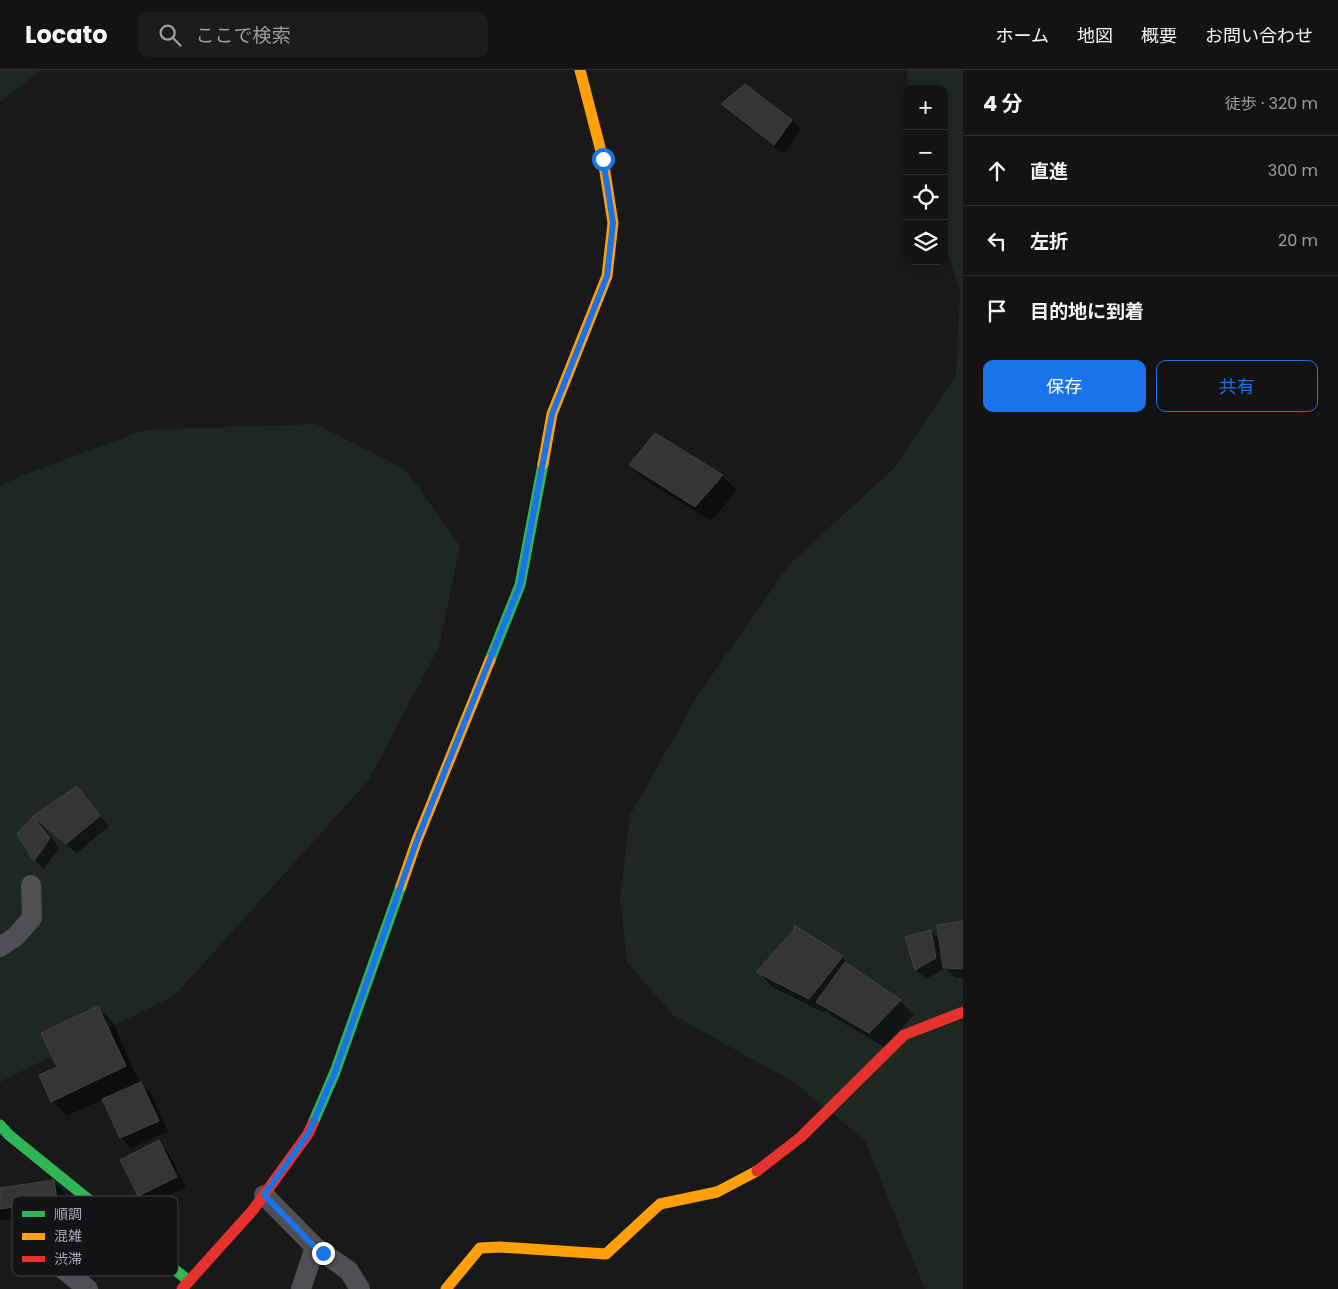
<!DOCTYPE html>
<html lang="ja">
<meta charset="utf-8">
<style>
:root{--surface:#131313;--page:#1c1c1c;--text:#f1f3f6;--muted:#9d9ea0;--line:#323233;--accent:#1a73e8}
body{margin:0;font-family:Poppins,"Noto Sans JP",sans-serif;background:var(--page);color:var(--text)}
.controls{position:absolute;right:15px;top:15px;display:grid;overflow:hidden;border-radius:10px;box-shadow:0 2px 12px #0003}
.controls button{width:45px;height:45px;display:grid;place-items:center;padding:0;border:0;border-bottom:1px solid var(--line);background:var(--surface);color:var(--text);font:25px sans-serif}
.stop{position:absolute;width:15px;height:15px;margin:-11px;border:4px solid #1a73e8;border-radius:50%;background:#fff}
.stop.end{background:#1a73e8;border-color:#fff;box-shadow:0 1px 5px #0008}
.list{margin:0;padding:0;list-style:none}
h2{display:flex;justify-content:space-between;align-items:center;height:65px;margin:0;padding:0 20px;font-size:21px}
h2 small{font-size:16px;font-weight:400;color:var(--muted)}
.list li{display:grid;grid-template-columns:32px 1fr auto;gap:15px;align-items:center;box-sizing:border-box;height:70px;padding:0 20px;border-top:1px solid var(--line)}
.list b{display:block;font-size:19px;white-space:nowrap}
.list em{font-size:16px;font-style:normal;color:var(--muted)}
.actions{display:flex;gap:10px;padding:15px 20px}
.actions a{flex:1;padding:11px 0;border:1px solid var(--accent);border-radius:10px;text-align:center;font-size:18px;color:var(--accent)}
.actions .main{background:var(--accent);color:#fff}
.icon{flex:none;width:28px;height:28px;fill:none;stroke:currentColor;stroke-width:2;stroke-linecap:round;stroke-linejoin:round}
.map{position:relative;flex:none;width:963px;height:1219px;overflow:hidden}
header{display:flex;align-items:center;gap:30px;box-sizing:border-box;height:70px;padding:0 25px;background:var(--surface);border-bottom:1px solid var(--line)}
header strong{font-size:24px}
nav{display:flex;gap:28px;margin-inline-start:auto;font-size:18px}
.search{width:350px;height:45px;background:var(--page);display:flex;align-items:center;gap:12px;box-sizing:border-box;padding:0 18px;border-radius:10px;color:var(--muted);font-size:19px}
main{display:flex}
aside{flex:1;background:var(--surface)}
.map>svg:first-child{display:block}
.green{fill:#1e2722}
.shadow{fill:#0007}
.building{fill:#353537;stroke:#424245}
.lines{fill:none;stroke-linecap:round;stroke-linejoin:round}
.street{stroke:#4f4f54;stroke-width:20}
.fast{stroke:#30b455;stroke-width:11}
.slow{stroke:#ff9f0a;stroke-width:11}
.jam{stroke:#e5322d;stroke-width:11}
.route{stroke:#1a73e8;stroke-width:6}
.key{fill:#131315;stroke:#404047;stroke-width:1}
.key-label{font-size:14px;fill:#a9aabb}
</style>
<header>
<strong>Locato</strong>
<div class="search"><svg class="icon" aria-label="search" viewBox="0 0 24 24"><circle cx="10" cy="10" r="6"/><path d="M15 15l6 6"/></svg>ここで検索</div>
<nav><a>ホーム</a><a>地図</a><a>概要</a><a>お問い合わせ</a></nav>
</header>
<main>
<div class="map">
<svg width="963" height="1219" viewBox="0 0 963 1219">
<rect width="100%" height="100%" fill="#191919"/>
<path class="green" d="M0,0H42L0,32Z
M906,0H963V1219H925L865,1070L793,1012L673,945L627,892L620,827L630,745L698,625L789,495L894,398L956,305L960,221L944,171V19H909Z
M316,354L406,400L460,476L439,577L368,711L175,925L0,1012V416L23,405L145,360Z"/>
<path class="shadow" d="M722,34L792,50L801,60L784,84L732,44Z
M630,395L722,406L737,420L711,451L645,410Z
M77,718L109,756L77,783L40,752L59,778L44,799L35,790L18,765L34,747Z
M963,853V908H955L945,898L926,909L916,900L907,868L931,861L941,871L939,856Z
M842,887L856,901L900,931L914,945L884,977L832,946L826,940L824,943L772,917L758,902Z
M98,938L113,952L139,1012L151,1023L168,1061L131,1078L121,1068L103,1029L67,1046L52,1031L59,997Z
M158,1072L168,1082L186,1117L149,1135L139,1125Z
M53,1111L63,1121L68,1152L26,1158L15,1148L0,1150V1119Z"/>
<path class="building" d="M745,14L792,50L774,75L721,34Z
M655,363L723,405L695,437L629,395Z
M77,716L100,746L66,774L33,746Z
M33,746L50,768L34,791L17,764Z
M963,851V899L943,898L937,855Z
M794,855L843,886L809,929L756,902L794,860Z
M931,860L936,888L915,900L905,867Z
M845,892L901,930L869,963L816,932Z
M98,936L126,996L51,1032L39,1005L57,997L41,963Z
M141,1012L159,1051L120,1068L102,1029Z
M159,1070L177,1107L138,1126L120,1090Z
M54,1110L59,1143L15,1149L13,1137L0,1139V1118Z"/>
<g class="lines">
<path class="street" d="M0,877L15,867L32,848L31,815
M264,1125L315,1177L301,1219
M44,1168L60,1197L88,1219
M315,1177L349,1201L360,1219"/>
<path class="fast" d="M490,590L520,515L543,394
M313,1053L335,1002L401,816
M0,1055L9,1065L189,1211"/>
<path class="slow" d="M543,394L552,344L607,206L613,153L603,89L580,0
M401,816L417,770L490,590
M446,1219L480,1178L500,1177L606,1184L660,1134L717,1122L757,1101"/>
<path class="jam" d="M757,1101L801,1067L904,965L963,942
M182,1219L253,1140L308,1064L313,1053"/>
</g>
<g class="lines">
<path class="route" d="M323,1183L315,1177L264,1125L308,1064L335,1002L417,770L520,515L552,344L607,206L613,153L603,89"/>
</g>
<rect x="12" y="1126" width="166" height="80" rx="8" class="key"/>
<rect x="22" y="1141" width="23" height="6" fill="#30b455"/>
<rect x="22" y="1163" width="23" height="7" fill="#ff9f0a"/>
<rect x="22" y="1186" width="23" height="6" fill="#e5322d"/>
<g class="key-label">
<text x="54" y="1149">順調</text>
<text x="54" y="1171">混雑</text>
<text x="54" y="1194">渋滞</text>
</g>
</svg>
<div class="controls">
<button>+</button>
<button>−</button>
<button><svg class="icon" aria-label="locate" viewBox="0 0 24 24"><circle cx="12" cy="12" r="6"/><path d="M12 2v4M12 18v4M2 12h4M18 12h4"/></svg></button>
<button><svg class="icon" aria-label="layers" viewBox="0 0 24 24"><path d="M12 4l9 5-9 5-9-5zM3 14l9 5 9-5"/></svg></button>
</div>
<div class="stop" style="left:603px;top:89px"></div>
<div class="stop end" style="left:323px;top:1183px"></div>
</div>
<aside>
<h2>4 分<small>徒歩 · 320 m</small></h2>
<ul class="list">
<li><svg class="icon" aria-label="ahead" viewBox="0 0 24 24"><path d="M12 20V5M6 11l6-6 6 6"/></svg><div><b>直進</b></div><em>300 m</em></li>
<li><svg class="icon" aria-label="left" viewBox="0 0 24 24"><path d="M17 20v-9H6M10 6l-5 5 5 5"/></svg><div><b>左折</b></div><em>20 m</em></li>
<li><svg class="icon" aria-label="arrive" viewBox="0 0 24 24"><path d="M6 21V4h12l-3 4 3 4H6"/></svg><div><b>目的地に到着</b></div></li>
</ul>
<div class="actions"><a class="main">保存</a><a>共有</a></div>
</aside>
</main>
